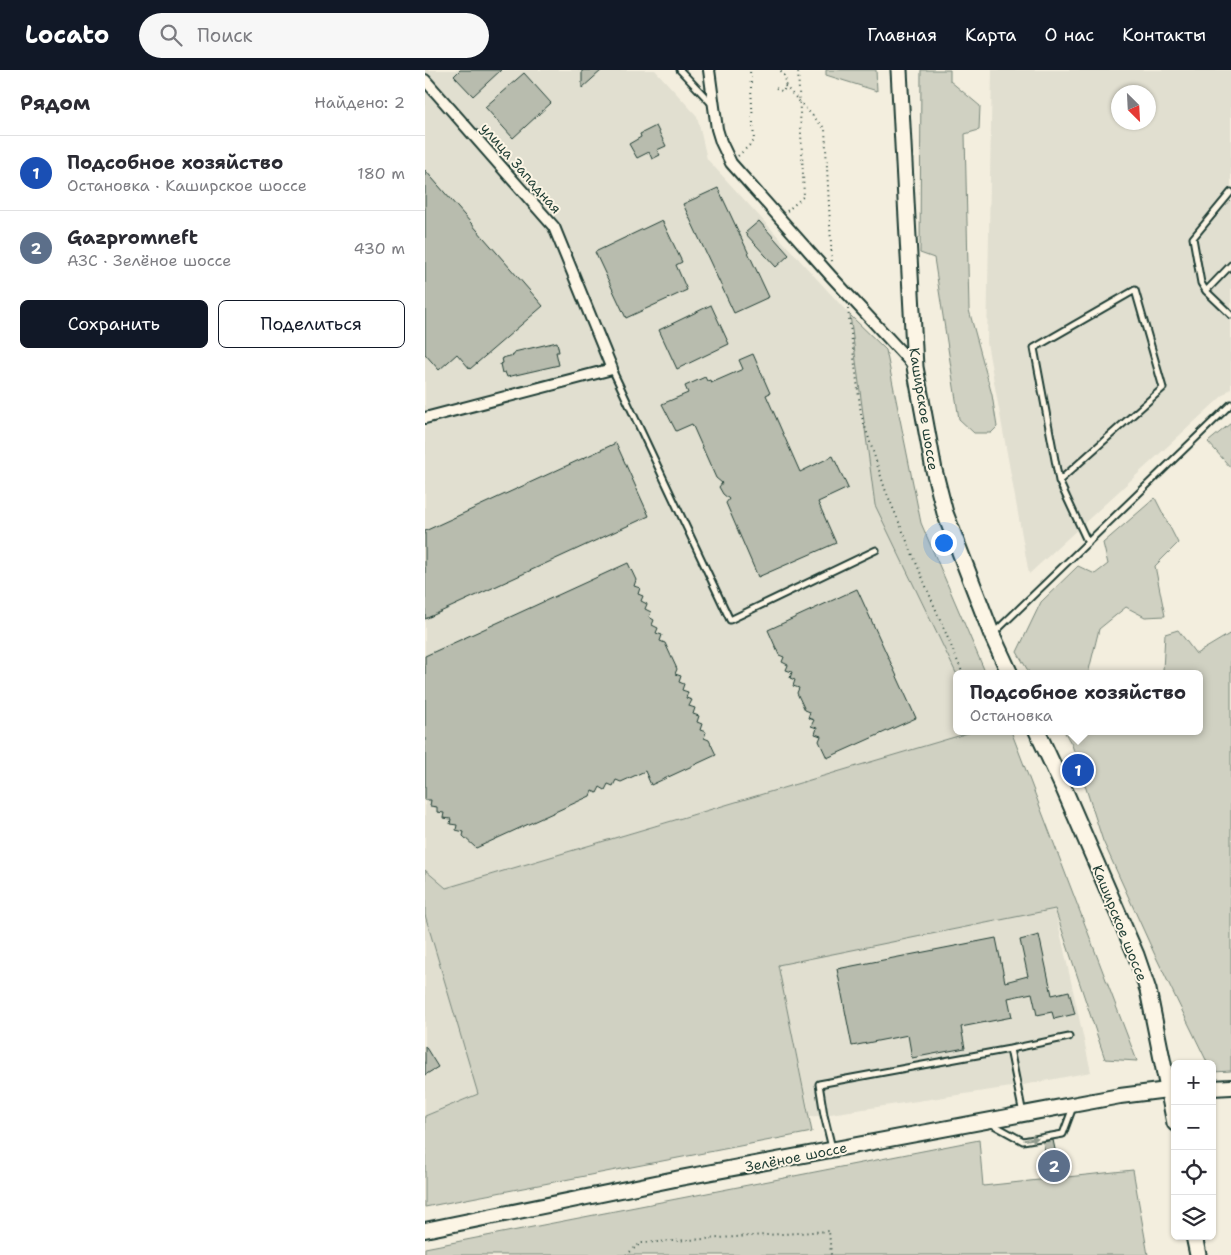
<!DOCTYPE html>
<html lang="ru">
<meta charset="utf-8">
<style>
:root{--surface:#fff;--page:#f7f7f7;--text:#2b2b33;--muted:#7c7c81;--line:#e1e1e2;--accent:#111827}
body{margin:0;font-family:"Shantell Sans",sans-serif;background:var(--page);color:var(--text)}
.controls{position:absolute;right:15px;bottom:15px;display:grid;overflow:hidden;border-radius:8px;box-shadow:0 1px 4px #0004}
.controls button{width:45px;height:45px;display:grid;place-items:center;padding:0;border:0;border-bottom:1px solid var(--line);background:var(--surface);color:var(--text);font:25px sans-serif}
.compass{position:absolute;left:686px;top:15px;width:45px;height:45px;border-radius:50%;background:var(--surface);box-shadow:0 1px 4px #0004;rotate:156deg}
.you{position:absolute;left:518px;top:472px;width:18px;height:18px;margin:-12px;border:4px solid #fff;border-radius:50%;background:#1a73e8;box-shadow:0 0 0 8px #1a73e833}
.badge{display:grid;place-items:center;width:32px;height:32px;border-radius:50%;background:var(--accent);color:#fff;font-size:16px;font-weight:700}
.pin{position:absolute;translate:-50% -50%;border:2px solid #fff;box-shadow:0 1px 5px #0006}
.popup{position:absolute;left:528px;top:600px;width:250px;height:65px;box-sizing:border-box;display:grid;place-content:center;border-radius:8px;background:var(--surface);filter:drop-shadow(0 1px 4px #0005);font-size:16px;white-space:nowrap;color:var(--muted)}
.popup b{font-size:19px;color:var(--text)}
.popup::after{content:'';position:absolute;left:50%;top:100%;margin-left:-10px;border:10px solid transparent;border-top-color:var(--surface)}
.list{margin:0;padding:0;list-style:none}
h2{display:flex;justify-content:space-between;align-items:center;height:65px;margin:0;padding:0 20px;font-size:21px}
h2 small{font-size:16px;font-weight:400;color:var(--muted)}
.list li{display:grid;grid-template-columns:32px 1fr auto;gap:15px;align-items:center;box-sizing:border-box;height:75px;padding:0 20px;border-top:1px solid var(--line)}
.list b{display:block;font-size:19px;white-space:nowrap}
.list p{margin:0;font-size:16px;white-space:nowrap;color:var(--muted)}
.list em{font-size:16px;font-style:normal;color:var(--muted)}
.actions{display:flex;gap:10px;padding:15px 20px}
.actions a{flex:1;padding:11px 0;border:1px solid var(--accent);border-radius:8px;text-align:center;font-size:18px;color:var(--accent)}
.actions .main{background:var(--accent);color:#fff}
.icon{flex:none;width:28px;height:28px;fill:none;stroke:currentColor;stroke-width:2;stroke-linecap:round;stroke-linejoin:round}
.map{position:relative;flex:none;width:806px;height:1185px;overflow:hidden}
header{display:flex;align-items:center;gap:30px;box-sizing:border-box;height:70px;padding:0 25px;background:var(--accent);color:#fff}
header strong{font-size:24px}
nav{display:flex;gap:28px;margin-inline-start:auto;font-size:18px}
.search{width:350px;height:45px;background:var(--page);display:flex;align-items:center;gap:12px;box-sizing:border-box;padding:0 18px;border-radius:28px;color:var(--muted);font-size:19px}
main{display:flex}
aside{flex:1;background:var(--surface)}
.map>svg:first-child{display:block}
.built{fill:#e1dfd0;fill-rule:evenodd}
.green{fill:#d0d1c2;stroke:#78877b}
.building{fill:#b8bcae;stroke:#1f3d34}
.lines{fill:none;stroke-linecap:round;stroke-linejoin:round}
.lane-casing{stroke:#1f3d34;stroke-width:9}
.street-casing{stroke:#1f3d34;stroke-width:14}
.secondary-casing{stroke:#1f3d34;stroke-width:18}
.primary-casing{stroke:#1f3d34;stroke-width:19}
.path{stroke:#1f3d34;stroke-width:2;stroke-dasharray:1 4;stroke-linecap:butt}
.lane{stroke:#fcf5e5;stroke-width:5}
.street{stroke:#fcf5e5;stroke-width:10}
.secondary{stroke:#fcf5e5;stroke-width:14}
.primary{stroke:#fcf5e5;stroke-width:15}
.oneway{fill:#8e998c}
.labels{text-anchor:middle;stroke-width:4;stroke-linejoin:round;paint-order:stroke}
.street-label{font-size:14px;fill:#1f3d34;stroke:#fcf5e5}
</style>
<header>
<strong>Locato</strong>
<div class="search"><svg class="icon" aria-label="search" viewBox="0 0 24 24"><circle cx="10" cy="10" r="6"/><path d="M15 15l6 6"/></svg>Поиск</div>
<nav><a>Главная</a><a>Карта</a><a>О нас</a><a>Контакты</a></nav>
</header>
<main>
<aside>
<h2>Рядом<small>Найдено: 2</small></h2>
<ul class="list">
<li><span class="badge" style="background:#1a4fb4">1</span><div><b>Подсобное хозяйство</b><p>Остановка · Каширское шоссе</p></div><em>180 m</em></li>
<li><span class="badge" style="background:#5c6f8a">2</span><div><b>Gazpromneft</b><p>АЗС · Зелёное шоссе</p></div><em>430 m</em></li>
</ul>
<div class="actions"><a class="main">Сохранить</a><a>Поделиться</a></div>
</aside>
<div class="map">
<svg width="806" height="1185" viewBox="0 0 806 1185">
<rect width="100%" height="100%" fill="#f3eede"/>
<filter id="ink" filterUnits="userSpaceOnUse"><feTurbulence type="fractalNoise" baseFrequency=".02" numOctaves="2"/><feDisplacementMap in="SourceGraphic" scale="10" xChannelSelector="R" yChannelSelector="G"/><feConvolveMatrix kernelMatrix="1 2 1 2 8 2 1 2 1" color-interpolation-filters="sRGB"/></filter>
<g filter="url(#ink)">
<path class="built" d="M0,0H230L272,46L282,89L425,245L450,435L532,605V661H550L21,818L0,800Z
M567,0H806V318L604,504L562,273ZM694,22H724V52H694Z
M630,839L666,1002L593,1016L385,1047L352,895Z
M0,845L53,1024L0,1046Z"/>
<path class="green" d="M401,0H451L452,21L401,5Z
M496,0H525V11L555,36L554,60L540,64L544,240L567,325L572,357L566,363H549L534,349L509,188L495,183Z
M425,245L461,280L496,453L561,604L532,605L450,435Z
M806,353V398L783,372Z
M730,428L753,473L730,496L740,546L720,547L701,537L674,559L663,604H605L592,582L616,532L653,496L670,504L683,494L678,473Z
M753,560L771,584L806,563V1001L788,1002L787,994H783L729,883L678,771L647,675L639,661H774V604H732L738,600L740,564Z
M550,661H586L712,991L680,989L630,839L353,895L387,1062L0,1137V1046L53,1024L0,845V800L21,818Z
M554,1070L558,1116L708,1100L723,1185H0V1178Z"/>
<path class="building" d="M35,0H76L48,26L29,6Z
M157,0H177L157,18Z
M99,3L126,33L88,68L60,37Z
M231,56L241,76L232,80L235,85L227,89L224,82L212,88L204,74L216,67L215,64Z
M0,100L118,236L45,299L32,284L14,300L0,284Z
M293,118L344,227L309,243L258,134Z
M237,150L257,192L251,195L262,220L201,248L170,182Z
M334,151L364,185L351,197L320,163Z
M286,235L304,274L252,299L234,260Z
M132,272L134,282H131L134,295L82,307L80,302L77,303L75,294L78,293L77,288L89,285V282Z
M328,284L345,323L341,325L375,402L408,386L423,418L393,432L411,473L333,507L301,433L304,429L298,424L294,417L297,413L291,408L267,354L251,361L237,334L263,323L260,316L280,307L282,311L285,310L286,313L318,299L314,290Z
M191,373L224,446L0,549V461Z
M203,493L211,510L209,516L215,518L213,524L218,526L216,531L222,534L220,539L226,542L224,547L229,550L227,555L233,558L231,563L237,565L235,571L240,573L252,599L250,604L256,606L254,612L259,614L257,620L263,622L261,628L267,630L264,636L270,638L268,644L274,646L272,652L277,654L275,660L281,662L279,668L284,670L291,685L226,715L220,701L196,712L191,710L188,716L183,714L180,720L175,717L172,723L167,721L165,726L51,778L38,766L39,762L31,760L32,755L25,754L26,749L18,748L19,743L12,742V737L5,736L6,730H0V586Z
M432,519L491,648L402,688L394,671L396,666L390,664L392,658L386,656L389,650L383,648L385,642L380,640L372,623L374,618L368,616L370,610L365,608L367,602L361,600L363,595L357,592L359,587L354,585L343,560Z
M614,865L627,925L644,921L650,944L629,949L627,942L612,945L607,923L583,928L587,947L536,957L540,978L487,988L483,965L427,976L412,899L571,868L580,912L603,906L595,870Z
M0,976L13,997L0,1005Z
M628,1070L634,1098L623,1100L618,1072Z"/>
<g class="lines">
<g class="lane-casing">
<path id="lane" d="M255,0L286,33
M806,122L768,168L776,213L781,221L806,245
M781,221L806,195
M187,299L305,550L451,480
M634,411L609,278L710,220L738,318L634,411L663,473
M569,563L806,334
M585,979L644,967
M567,1054L598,1071L638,1064L648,1037
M407,1078L399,1045L394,1014L585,979L598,1044"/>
</g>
<g class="street-casing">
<path id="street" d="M284,0L292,59L296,72L306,93L405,205L490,297
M0,10L129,157L187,299L0,348"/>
</g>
<g class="secondary-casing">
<path id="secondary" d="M787,1018L806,1017
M0,1160L255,1108L695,1026L750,1019"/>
</g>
<g class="primary-casing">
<path id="primary" d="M474,0L490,297L509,400L520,443L567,565L585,604
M612,661L639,719L711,885L723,920L750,1053
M769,1166L773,1185"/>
</g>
<path class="path" d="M360,16L400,59L407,193
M351,18L358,22C362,14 362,7 355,0
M313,86L329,71L325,0
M362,141L379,126L373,0
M423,239L436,344L460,419L538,604
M201,1185L216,1173L404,1161L406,1185"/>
<use href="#lane" class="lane"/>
<use href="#street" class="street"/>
<use href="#secondary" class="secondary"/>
<use href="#primary" class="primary"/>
</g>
<defs><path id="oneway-solid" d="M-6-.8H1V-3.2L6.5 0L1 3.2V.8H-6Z" transform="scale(1.25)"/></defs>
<use class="oneway" href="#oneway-solid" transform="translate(606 1069) rotate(-9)"/>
</g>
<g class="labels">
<g class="street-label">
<text transform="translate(96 98) rotate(49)" y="5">улица Западная</text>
<text transform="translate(499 339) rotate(81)" y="5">Каширское шоссе</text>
<text transform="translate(695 853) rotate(68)" y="5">Каширское шоссе</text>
<text transform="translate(371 1087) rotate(-11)" y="5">Зелёное шоссе</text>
</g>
</g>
</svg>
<div class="controls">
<button>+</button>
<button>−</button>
<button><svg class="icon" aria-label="locate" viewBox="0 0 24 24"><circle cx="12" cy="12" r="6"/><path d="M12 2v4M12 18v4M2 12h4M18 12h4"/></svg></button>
<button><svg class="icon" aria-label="layers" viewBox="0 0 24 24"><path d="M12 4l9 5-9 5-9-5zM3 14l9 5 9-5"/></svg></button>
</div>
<svg class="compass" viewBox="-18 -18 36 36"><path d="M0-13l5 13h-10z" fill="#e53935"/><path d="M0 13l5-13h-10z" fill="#7c7c81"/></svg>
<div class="you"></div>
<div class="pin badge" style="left:653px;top:700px;background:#1a4fb4">1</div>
<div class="popup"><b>Подсобное хозяйство</b>Остановка</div>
<div class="pin badge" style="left:629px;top:1096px;background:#5c6f8a">2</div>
</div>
</main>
